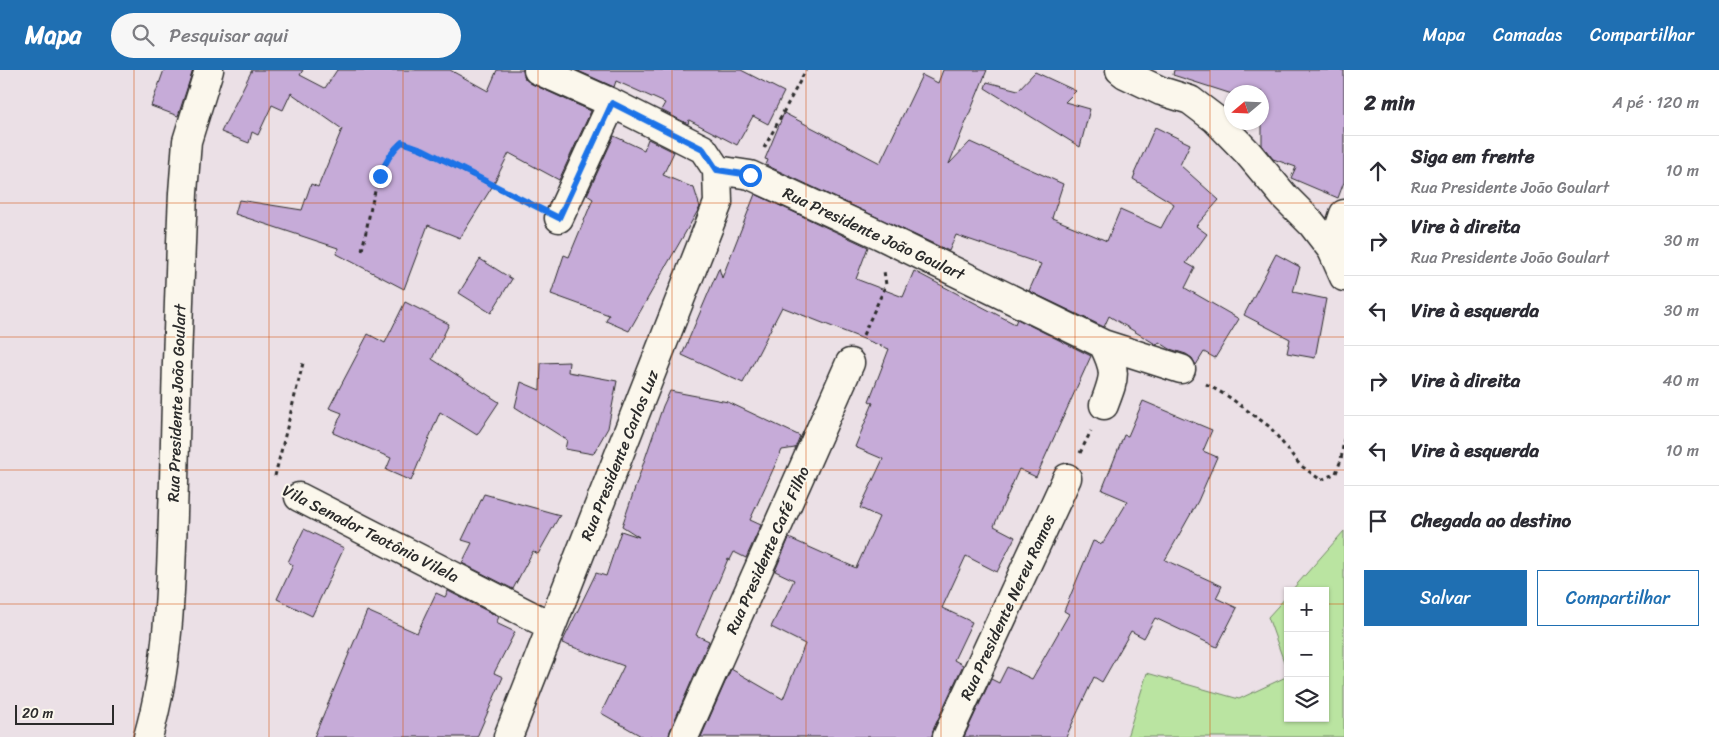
<!DOCTYPE html>
<html lang="pt">
<meta charset="utf-8">
<style>
:root{--surface:#fff;--page:#f7f7f7;--text:#2b2b33;--muted:#7c7c81;--line:#e1e1e2;--accent:#1f6fb2}
body{margin:0;font-family:Sriracha,sans-serif;background:var(--page);color:var(--text)}
.controls{position:absolute;right:15px;bottom:15px;display:grid;overflow:hidden;border-radius:0px;box-shadow:0 1px 4px #0004}
.controls button{width:45px;height:45px;display:grid;place-items:center;padding:0;border:0;border-bottom:1px solid var(--line);background:var(--surface);color:var(--text);font:25px sans-serif}
.compass{position:absolute;left:1224px;top:15px;width:45px;height:45px;border-radius:50%;background:var(--surface);box-shadow:0 1px 4px #0004;rotate:251deg}
.scale{position:absolute;left:15px;bottom:12px;width:99px;box-sizing:border-box;padding-left:5px;border:2px solid #2b2b2b;border-top:0;font-size:14px;line-height:18px;white-space:nowrap;color:#2b2b2b;-webkit-text-stroke:4px #fbf7ec;paint-order:stroke}
.stop{position:absolute;width:15px;height:15px;margin:-11px;border:4px solid #1a73e8;border-radius:50%;background:#fff}
.stop.end{background:#1a73e8;border-color:#fff;box-shadow:0 1px 5px #0008}
.list{margin:0;padding:0;list-style:none}
h2{display:flex;justify-content:space-between;align-items:center;height:65px;margin:0;padding:0 20px;font-size:21px}
h2 small{font-size:16px;font-weight:400;color:var(--muted)}
.list li{display:grid;grid-template-columns:32px 1fr auto;gap:15px;align-items:center;box-sizing:border-box;height:70px;padding:0 20px;border-top:1px solid var(--line)}
.list b{display:block;font-size:19px;white-space:nowrap}
.list p{margin:0;font-size:16px;white-space:nowrap;color:var(--muted)}
.list em{font-size:16px;font-style:normal;color:var(--muted)}
.actions{display:flex;gap:10px;padding:15px 20px}
.actions a{flex:1;padding:11px 0;border:1px solid var(--accent);border-radius:0px;text-align:center;font-size:18px;color:var(--accent)}
.actions .main{background:var(--accent);color:#fff}
.icon{flex:none;width:28px;height:28px;fill:none;stroke:currentColor;stroke-width:2;stroke-linecap:round;stroke-linejoin:round}
.map{position:relative;flex:none;width:1344px;height:667px;overflow:hidden}
header{display:flex;align-items:center;gap:30px;box-sizing:border-box;height:70px;padding:0 25px;background:var(--accent);color:#fff}
header strong{font-size:24px}
nav{display:flex;gap:28px;margin-inline-start:auto;font-size:18px}
.search{width:350px;height:45px;background:var(--page);display:flex;align-items:center;gap:12px;box-sizing:border-box;padding:0 18px;border-radius:28px;color:var(--muted);font-size:19px}
main{display:flex}
aside{flex:1;background:var(--surface)}
.map>svg:first-child{display:block}
.green{fill:#bae4a1;stroke:#728866}
.building{fill:#c6abd8;stroke:#2b2b2b}
.lines{fill:none;stroke-linecap:round;stroke-linejoin:round}
.minor-casing{stroke:#2b2b2b;stroke-width:31}
.path{stroke:#2b2b2b;stroke-width:3;stroke-dasharray:4 4;stroke-linecap:butt}
.minor{stroke:#fbf7ec;stroke-width:28}
.route{stroke:#1a73e8;stroke-width:6}
.grid{fill:none;stroke:#d5540f;stroke-width:1;stroke-opacity:0.55}
.labels{text-anchor:middle;stroke-width:4;stroke-linejoin:round;paint-order:stroke}
.street-label{font-size:16px;fill:#2b2b2b;stroke:#fbf7ec}
</style>
<header>
<strong>Mapa</strong>
<div class="search"><svg class="icon" aria-label="search" viewBox="0 0 24 24"><circle cx="10" cy="10" r="6"/><path d="M15 15l6 6"/></svg>Pesquisar aqui</div>
<nav><a>Mapa</a><a>Camadas</a><a>Compartilhar</a></nav>
</header>
<main>
<div class="map">
<svg width="1344" height="667" viewBox="0 0 1344 667">
<rect width="100%" height="100%" fill="#ebe0e6"/>
<filter id="ink" filterUnits="userSpaceOnUse"><feTurbulence type="fractalNoise" baseFrequency=".02" numOctaves="2"/><feDisplacementMap in="SourceGraphic" scale="10" xChannelSelector="R" yChannelSelector="G"/><feConvolveMatrix kernelMatrix="1 2 1 2 8 2 1 2 1" color-interpolation-filters="sRGB"/></filter>
<g filter="url(#ink)">
<path class="green" d="M1344,461V667H1127L1147,603L1239,629L1288,606V648H1325V521H1291Z
M1288,525V603L1268,547Z"/>
<path class="building" d="M164,0H193L178,46L151,36Z
M252,0H303L300,5L325,18L337,0H450L488,21L497,0H523L525,9L532,14L591,41L559,110L509,83L492,117L460,168L428,155L404,219L337,184L338,178L235,144L239,130L302,140L311,114L318,117L342,59L291,23L283,40L272,35L258,65L252,62L249,73L221,62Z
M576,0H741L784,22L768,54L753,46L737,75L689,50L688,54L661,40L665,33L616,11L614,17Z
M943,0H987L949,94L970,72L1063,114L1052,148L1107,171L1120,140L1161,158L1174,134L1133,109L1135,104H1134L1155,57L1190,74L1180,95L1219,130L1196,156L1207,164L1186,193L1195,198L1185,218L1239,249L1215,288L1204,282L1196,295L1192,288L1186,284L1170,279L1159,272L1157,275L1109,246L1104,257L1029,221L1041,194L956,165L949,181L766,95L768,90L765,89L784,43L880,93L922,5L938,13Z
M1174,0H1344V112L1338,128L1291,108L1296,97L1273,89L1262,75V22H1232V24L1173,5Z
M1035,2L1076,21L1065,32L1090,39L1080,77L985,18L987,12L1018,20Z
M614,66L644,80L648,69L674,82L663,105L694,118L700,137L629,261L606,251L609,245L551,224L564,185L569,187L593,129L587,125Z
M755,124L868,177L856,209L903,227L914,201L1015,254L1017,249L1091,286L1036,407L1019,399L994,456L1015,467L997,502L966,486L942,538L972,552L954,590L963,595L933,660L932,667H701L731,599L783,629L805,574L771,557L794,510L775,501L789,468L856,498L879,447L860,438L883,389L855,377L873,333L869,331L889,279L782,237L743,313L682,285L719,198L722,208Z
M1276,184L1300,197L1293,222L1326,229L1315,288L1287,283L1290,269L1244,245Z
M480,189L512,209L491,243L459,223Z
M405,232L449,254L432,289L499,332L477,365L440,342L411,411L386,400L391,388L333,363L342,343L329,338L368,264L385,273Z
M569,292L568,302L617,311L608,358L593,384L565,379L567,370L515,337L521,312L540,320L541,293Z
M670,321L728,332L800,366L795,378L782,380L750,450L761,455L746,488L734,482L730,490L728,489L696,565L709,571L670,661L669,667H643L601,643L624,596L562,573L596,503L606,506L621,461L639,467L622,456L663,336Z
M1143,331L1212,360L1203,381L1217,387L1198,431L1165,490L1222,516L1216,528L1237,538L1217,577L1155,548L1144,568L1131,561L1102,612L1094,607L1066,667H964L991,609L999,613L1007,597L1032,609L1069,544L1064,541L1093,471L1102,474L1128,431L1102,420L1124,365L1128,366Z
M484,424L560,445L538,484L533,481L513,519L462,493L472,473L462,470Z
M304,459L344,478L312,546L277,529L293,495L288,492Z
M448,521L499,547L496,553L515,562L494,603L503,607L477,667H314L367,541L417,563L436,523L445,527Z"/>
<g class="lines">
<g class="minor-casing">
<path id="minor" d="M538,0L612,33L703,79L717,100L750,105L880,165L1103,274C1117,302 1115,306 1104,335
M1120,0L1125,4L1161,21L1190,30L1215,49L1248,83L1284,126L1312,154L1332,180L1344,207
M559,148L612,33
M1332,180L1344,144
M1103,274L1181,299
M299,427L551,556
M148,667C172,584 171,497 174,411C176,315 179,219 183,123L187,71L209,0
M508,667L718,133L717,100
M684,667L850,293
M947,667L1067,408"/>
</g>
<path class="path" d="M764,78L806,0
M362,180C370,147 375,94 402,72L421,79L532,135
M863,265L886,215L884,201
M1206,314L1229,327L1270,357L1300,395L1321,410L1336,403L1341,390L1344,369
M1080,383L1091,361
M275,406L303,293"/>
<use href="#minor" class="minor"/>
</g>
</g>
<g class="lines" filter="url(#ink)">
<path class="route" d="M380,106C385,93 391,81 402,72L422,79L559,148L612,33L703,79L717,100L750,105"/>
</g>
<path class="grid" d="M134,0V667M269,0V667M403,0V667M538,0V667M672,0V667M806,0V667M941,0V667M1075,0V667M1210,0V667M0,133H1344M0,267H1344M0,400H1344M0,534H1288M1325,534H1344"/>
<g class="labels">
<g class="street-label">
<text transform="translate(874 163) rotate(25)" y="6">Rua Presidente João Goulart</text>
<text transform="translate(176 333) rotate(-88)" y="6">Rua Presidente João Goulart</text>
<text transform="translate(619 385) rotate(-68)" y="6">Rua Presidente Carlos Luz</text>
<text transform="translate(371 463) rotate(27)" y="6">Vila Senador Teotônio Vilela</text>
<text transform="translate(767 480) rotate(-66)" y="6">Rua Presidente Café Filho</text>
<text transform="translate(1007 537) rotate(-65)" y="6">Rua Presidente Nereu Ramos</text>
</g>
</g>
</svg>
<div class="controls">
<button>+</button>
<button>−</button>
<button><svg class="icon" aria-label="layers" viewBox="0 0 24 24"><path d="M12 4l9 5-9 5-9-5zM3 14l9 5 9-5"/></svg></button>
</div>
<svg class="compass" viewBox="-18 -18 36 36"><path d="M0-13l5 13h-10z" fill="#e53935"/><path d="M0 13l5-13h-10z" fill="#7c7c81"/></svg>
<div class="scale">20 m</div>
<div class="stop" style="left:750px;top:105px"></div>
<div class="stop end" style="left:380px;top:106px"></div>
</div>
<aside>
<h2>2 min<small>A pé · 120 m</small></h2>
<ul class="list">
<li><svg class="icon" aria-label="ahead" viewBox="0 0 24 24"><path d="M12 20V5M6 11l6-6 6 6"/></svg><div><b>Siga em frente</b><p>Rua Presidente João Goulart</p></div><em>10 m</em></li>
<li><svg class="icon" aria-label="right" viewBox="0 0 24 24"><path d="M7 20v-9h11M14 6l5 5-5 5"/></svg><div><b>Vire à direita</b><p>Rua Presidente João Goulart</p></div><em>30 m</em></li>
<li><svg class="icon" aria-label="left" viewBox="0 0 24 24"><path d="M17 20v-9H6M10 6l-5 5 5 5"/></svg><div><b>Vire à esquerda</b></div><em>30 m</em></li>
<li><svg class="icon" aria-label="right" viewBox="0 0 24 24"><path d="M7 20v-9h11M14 6l5 5-5 5"/></svg><div><b>Vire à direita</b></div><em>40 m</em></li>
<li><svg class="icon" aria-label="left" viewBox="0 0 24 24"><path d="M17 20v-9H6M10 6l-5 5 5 5"/></svg><div><b>Vire à esquerda</b></div><em>10 m</em></li>
<li><svg class="icon" aria-label="arrive" viewBox="0 0 24 24"><path d="M6 21V4h12l-3 4 3 4H6"/></svg><div><b>Chegada ao destino</b></div></li>
</ul>
<div class="actions"><a class="main">Salvar</a><a>Compartilhar</a></div>
</aside>
</main>
